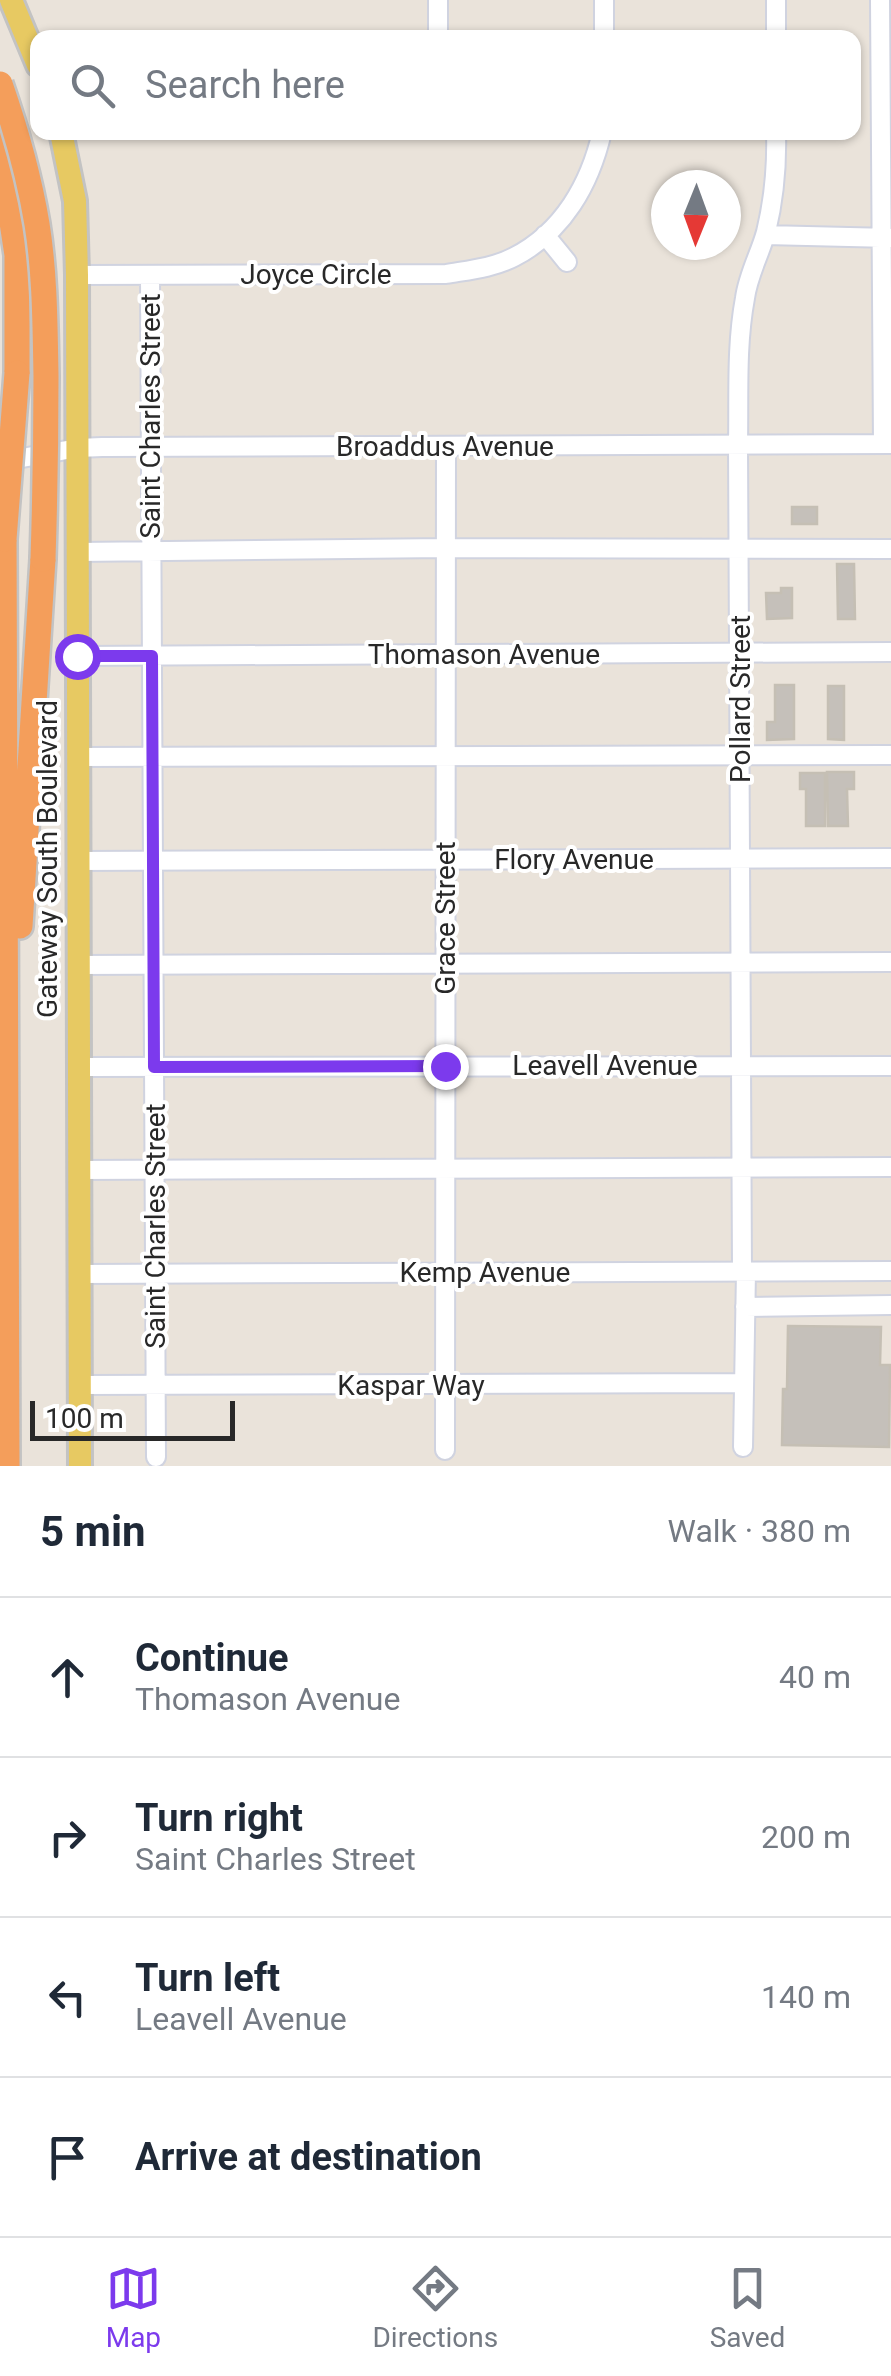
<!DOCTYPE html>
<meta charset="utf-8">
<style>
:root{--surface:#fff;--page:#f2f2f3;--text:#1f2937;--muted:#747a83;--line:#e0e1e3;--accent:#7c3aed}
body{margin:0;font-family:Roboto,sans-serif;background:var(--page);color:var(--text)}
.compass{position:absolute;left:651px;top:170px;width:90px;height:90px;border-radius:50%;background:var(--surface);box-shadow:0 2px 8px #0004;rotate:181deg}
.scale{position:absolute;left:30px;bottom:25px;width:205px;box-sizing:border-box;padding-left:10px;border:5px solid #282828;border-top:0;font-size:28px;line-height:35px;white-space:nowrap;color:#282828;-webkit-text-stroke:8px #fff;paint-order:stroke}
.stop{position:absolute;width:30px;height:30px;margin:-22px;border:8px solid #7c3aed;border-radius:50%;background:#fff}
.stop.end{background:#7c3aed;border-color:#fff;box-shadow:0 2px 10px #0008}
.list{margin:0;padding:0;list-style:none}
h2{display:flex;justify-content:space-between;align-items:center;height:130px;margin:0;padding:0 40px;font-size:42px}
h2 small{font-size:32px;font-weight:400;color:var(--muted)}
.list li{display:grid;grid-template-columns:65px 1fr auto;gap:30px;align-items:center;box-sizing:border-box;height:160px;padding:0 40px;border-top:2px solid var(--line)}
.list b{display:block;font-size:38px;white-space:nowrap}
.list p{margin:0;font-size:32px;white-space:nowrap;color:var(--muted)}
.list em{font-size:32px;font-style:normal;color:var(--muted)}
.icon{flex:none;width:55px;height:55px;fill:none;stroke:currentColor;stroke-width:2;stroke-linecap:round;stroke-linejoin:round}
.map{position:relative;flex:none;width:891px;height:1466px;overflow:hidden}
.search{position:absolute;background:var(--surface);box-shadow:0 2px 8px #0004;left:30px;right:30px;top:30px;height:110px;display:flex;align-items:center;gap:25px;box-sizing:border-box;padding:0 35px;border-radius:20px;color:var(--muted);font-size:38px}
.sheet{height:770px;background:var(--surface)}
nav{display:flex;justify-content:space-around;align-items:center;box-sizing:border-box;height:140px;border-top:2px solid var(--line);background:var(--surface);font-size:28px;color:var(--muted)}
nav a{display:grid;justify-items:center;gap:5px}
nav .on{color:var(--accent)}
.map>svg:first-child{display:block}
.building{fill:#c5c0ba;stroke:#c5bfb4;stroke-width:2.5}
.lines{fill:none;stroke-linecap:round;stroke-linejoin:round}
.minor-casing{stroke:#d0d3e0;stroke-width:22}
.major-casing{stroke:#c3c3c3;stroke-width:28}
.highway-casing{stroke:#c3c3c3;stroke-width:30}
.minor{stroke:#fff;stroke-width:18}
.major{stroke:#e7c962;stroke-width:22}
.highway{stroke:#f49e5b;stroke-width:25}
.highway-bridge-casing{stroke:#c3c3c3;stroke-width:30;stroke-linecap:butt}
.highway-bridge{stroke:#f49e5b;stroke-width:25}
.route{stroke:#7c3aed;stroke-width:12}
.labels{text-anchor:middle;stroke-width:8;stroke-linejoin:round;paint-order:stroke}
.street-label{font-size:28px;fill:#282828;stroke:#fff}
</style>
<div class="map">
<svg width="891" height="1466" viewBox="0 0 891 1466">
<rect width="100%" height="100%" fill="#eae3da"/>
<path class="building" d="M792,507H817V524H792Z
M837,564H854L855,619H838Z
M781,588H792V618L767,619L766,593H781Z
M775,685H794V739L767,740V722H775Z
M828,686H844V740L828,739Z
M827,772H854V789H847L848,826H828Z
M800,773H825V826H806V789H800Z
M788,1326L881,1327L880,1365H890L889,1447L782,1445L783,1389H787Z"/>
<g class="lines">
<g class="minor-casing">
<path id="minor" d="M604,0V38
M776,0V38
M880,0L883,444
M438,38V0
M545,235L567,262
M765,235L891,238
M77,275L446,274C469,270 493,268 514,257C563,232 590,184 602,132
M150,275L156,1457
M0,462L78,448L102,447L891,444
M78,552L446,548L891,549
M77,656L891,652
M77,757L891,755
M77,861L891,858
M78,965L891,962
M78,1067L891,1066
M78,1170L891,1167
M742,1271L738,444C739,396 736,346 745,298C748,275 760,254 766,232C774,199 777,166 776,132
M79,1274L891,1271
M745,1307L891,1305
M79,1385L743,1383
M743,1447L746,1271
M445,1450L446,446"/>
</g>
<g class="major-casing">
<path id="major" d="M11,0L38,65
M61,132L75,201L77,275L80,1466"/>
</g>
<g class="highway-casing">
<path id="highway" d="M0,144L17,255V373
M4,539L7,1466
M20,926L43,559"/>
</g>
<use href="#minor" class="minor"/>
<use href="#major" class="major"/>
<use href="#highway" class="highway"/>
<g class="highway-bridge-casing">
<path id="highway-bridge" d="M0,84C16,130 29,176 37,224C45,274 45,325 46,376C46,437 45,497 43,559
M4,539L17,373"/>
</g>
<use href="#highway-bridge" class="highway-bridge"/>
</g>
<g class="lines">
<path class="route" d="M77,656H152L154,1067L445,1066"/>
</g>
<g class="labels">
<g class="street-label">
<text x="316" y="284">Joyce Circle</text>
<text transform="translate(150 416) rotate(-90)" y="10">Saint Charles Street</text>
<text x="445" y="456">Broaddus Avenue</text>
<text x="484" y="664">Thomason Avenue</text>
<text transform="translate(740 699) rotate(-90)" y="10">Pollard Street</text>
<text transform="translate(47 859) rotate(-90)" y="10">Gateway South Boulevard</text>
<text x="574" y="869">Flory Avenue</text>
<text transform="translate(445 918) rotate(-90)" y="10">Grace Street</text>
<text x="605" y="1075">Leavell Avenue</text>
<text transform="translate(155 1226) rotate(-90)" y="10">Saint Charles Street</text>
<text x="485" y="1282">Kemp Avenue</text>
<text x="411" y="1395">Kaspar Way</text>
</g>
</g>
</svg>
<svg class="compass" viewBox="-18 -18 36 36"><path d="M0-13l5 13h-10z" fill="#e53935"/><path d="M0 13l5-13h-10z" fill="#747a83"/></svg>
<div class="scale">100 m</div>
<div class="stop" style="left:77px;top:656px"></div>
<div class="stop end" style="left:445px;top:1066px"></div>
<div class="search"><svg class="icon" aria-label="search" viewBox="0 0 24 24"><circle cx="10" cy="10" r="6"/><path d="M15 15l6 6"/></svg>Search here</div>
</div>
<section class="sheet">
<h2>5 min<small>Walk · 380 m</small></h2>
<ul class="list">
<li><svg class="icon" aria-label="ahead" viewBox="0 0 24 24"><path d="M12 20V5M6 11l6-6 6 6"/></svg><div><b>Continue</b><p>Thomason Avenue</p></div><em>40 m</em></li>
<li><svg class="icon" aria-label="right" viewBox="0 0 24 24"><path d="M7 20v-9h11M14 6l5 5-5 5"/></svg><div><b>Turn right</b><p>Saint Charles Street</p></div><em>200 m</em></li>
<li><svg class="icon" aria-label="left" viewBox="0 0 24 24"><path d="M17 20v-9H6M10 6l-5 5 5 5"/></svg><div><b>Turn left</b><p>Leavell Avenue</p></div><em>140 m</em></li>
<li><svg class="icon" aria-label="arrive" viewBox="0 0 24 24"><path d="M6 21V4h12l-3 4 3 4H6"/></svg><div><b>Arrive at destination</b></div></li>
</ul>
</section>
<nav>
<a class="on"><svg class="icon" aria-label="map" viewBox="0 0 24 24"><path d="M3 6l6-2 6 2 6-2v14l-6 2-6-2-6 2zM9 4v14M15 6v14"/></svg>Map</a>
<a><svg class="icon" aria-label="directions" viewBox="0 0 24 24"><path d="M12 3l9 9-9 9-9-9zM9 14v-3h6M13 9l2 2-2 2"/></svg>Directions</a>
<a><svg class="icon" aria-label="saved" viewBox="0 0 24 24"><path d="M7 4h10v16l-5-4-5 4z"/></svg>Saved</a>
</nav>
